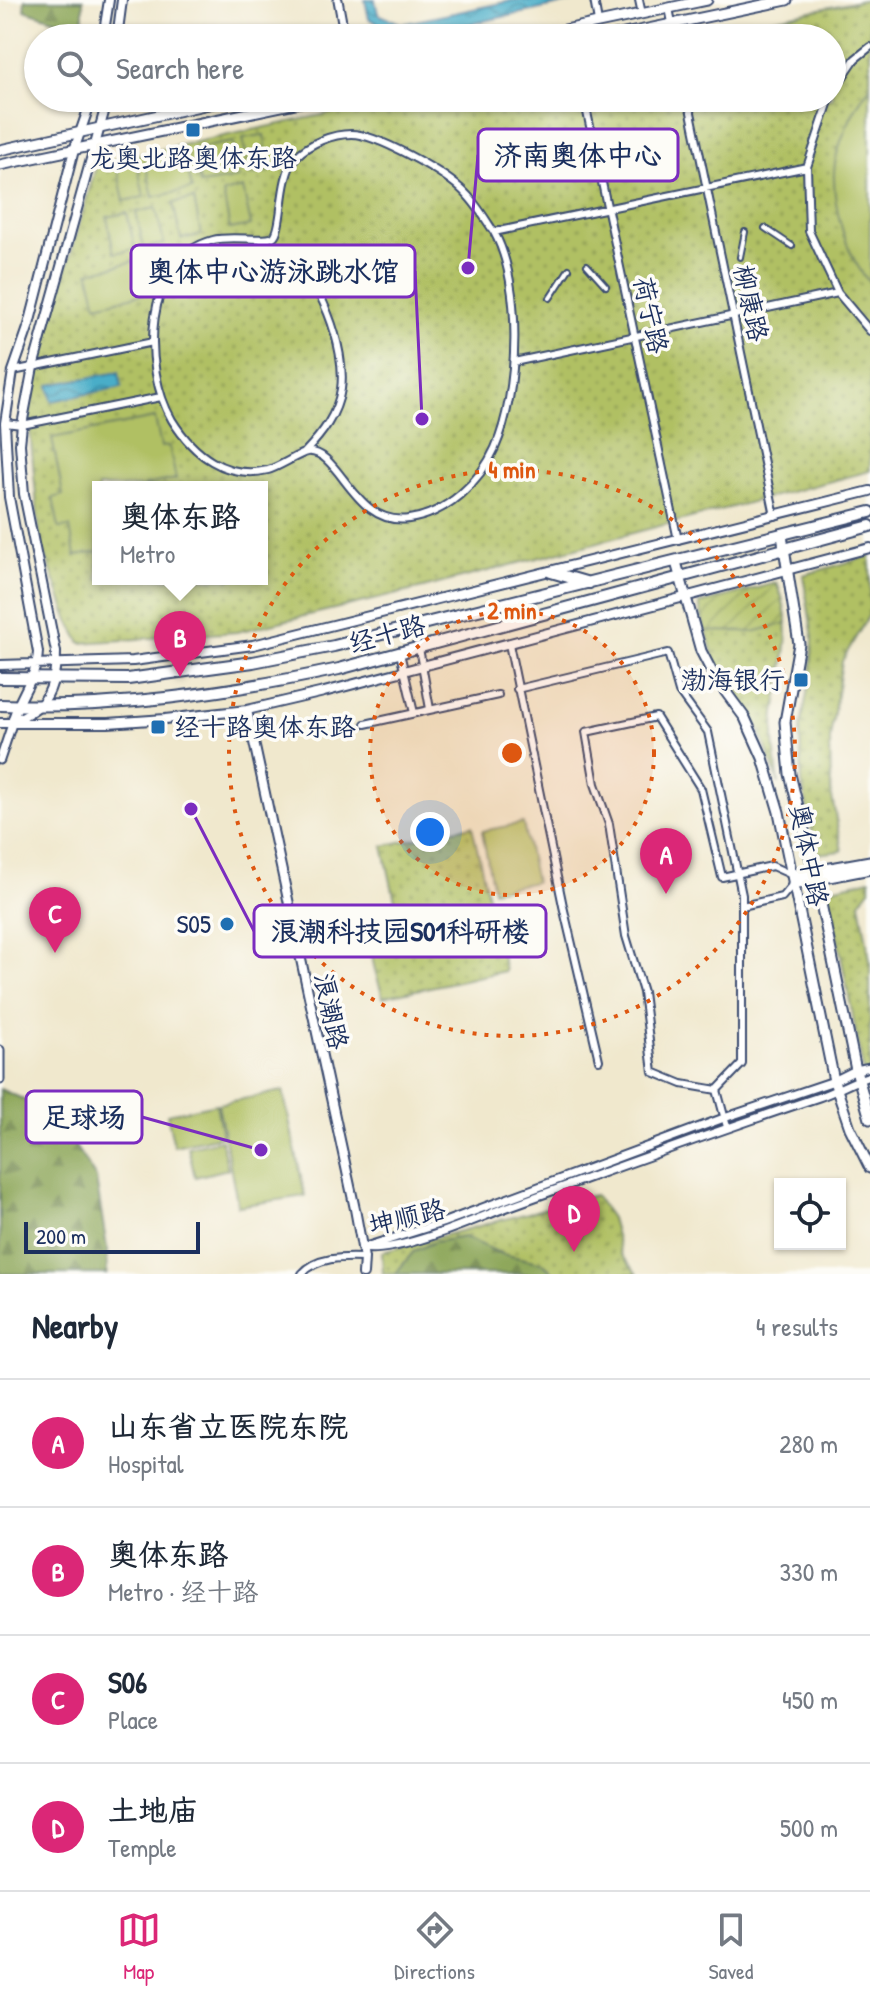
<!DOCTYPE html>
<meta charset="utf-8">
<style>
:root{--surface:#fff;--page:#f6f6f7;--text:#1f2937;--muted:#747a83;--line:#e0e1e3;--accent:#db2777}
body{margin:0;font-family:"Patrick Hand","LXGW WenKai TC",sans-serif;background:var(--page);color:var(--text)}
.controls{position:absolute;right:24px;bottom:24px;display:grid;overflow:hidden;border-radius:0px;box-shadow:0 2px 6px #0004}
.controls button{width:72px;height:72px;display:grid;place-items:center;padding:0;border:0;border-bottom:2px solid var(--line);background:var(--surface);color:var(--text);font:40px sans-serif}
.scale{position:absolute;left:24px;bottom:20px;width:176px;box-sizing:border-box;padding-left:8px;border:4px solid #1b2f5e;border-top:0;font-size:22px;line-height:28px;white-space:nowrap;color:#1b2f5e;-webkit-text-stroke:6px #fdfcf7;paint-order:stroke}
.you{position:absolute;left:430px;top:832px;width:28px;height:28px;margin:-20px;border:6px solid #fff;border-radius:50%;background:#1a73e8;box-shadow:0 0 0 12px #1a73e833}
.badge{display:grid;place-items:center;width:52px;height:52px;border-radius:50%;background:var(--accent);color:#fff;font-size:26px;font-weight:700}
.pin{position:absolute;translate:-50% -66px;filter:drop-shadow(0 2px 4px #0008)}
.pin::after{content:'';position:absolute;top:42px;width:28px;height:24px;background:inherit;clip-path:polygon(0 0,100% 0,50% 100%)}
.popup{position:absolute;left:92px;top:481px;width:176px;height:104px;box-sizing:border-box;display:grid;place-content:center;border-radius:0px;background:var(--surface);filter:drop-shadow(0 2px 6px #0005);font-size:26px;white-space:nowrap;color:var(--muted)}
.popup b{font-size:30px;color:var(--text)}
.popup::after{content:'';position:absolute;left:50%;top:100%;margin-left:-16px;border:16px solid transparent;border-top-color:var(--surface)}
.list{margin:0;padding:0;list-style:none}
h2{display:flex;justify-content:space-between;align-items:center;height:104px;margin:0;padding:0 32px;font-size:34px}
h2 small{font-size:26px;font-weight:400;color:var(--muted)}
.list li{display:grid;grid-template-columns:52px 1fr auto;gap:24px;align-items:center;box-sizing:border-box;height:128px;padding:0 32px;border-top:2px solid var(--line)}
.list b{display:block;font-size:30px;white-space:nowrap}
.list p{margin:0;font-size:26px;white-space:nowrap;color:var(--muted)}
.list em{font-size:26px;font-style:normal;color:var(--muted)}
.icon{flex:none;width:44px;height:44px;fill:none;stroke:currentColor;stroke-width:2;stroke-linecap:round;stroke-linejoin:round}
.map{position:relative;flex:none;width:870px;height:1274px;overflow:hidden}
.search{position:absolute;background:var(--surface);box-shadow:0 2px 6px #0004;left:24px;right:24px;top:24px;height:88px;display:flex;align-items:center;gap:20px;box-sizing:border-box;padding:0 28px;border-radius:44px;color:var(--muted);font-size:30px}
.sheet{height:616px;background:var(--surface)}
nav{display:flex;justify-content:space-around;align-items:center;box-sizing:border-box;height:112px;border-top:2px solid var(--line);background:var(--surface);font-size:22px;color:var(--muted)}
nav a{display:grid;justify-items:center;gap:4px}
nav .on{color:var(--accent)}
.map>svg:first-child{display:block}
.grass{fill:url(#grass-dots);stroke:#667860;stroke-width:2;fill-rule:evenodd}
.forest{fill:url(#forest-firs);stroke:#546a5c;stroke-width:2}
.garden{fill:url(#garden-furrows);stroke:#667860;stroke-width:2}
.pitch{fill:#b0c063;stroke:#667860;stroke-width:2}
.water{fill:url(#water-waves);stroke:#326e93;stroke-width:2}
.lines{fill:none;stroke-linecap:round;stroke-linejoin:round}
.pedestrian-casing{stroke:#3b4b6f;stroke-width:8}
.minor-casing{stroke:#3b4b6f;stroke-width:10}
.tertiary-casing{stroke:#3b4b6f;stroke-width:11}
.secondary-casing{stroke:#3b4b6f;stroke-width:12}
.primary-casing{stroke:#3b4b6f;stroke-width:13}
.trunk-casing{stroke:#3b4b6f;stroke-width:14}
.pedestrian{stroke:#fff;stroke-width:4}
.minor{stroke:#fff;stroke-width:6}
.tertiary{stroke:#fff;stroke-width:7}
.secondary{stroke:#fff;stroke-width:8}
.primary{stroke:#fff;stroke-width:9}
.trunk{stroke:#fff;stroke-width:10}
.ring{fill:none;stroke:#de5710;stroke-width:4;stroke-dasharray:4 8}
.poi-dot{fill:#1f6fb2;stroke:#fdfcf7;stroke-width:3}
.labels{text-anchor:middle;stroke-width:7;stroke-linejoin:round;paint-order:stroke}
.poi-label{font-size:26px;fill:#1b2f5e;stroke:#fdfcf7;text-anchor:end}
.street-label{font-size:26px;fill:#1b2f5e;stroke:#fdfcf7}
.centre{fill:#de5710;stroke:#fdfcf7;stroke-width:4}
.ring-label{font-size:24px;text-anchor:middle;font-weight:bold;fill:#de5710;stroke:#fdfcf7;stroke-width:7;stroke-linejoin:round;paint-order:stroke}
.leader{fill:none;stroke:#7b2cbf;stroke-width:3}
.callout-dot{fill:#7b2cbf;stroke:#fdfcf7;stroke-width:3}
.callout{fill:#fdfcf7;stroke:#7b2cbf;stroke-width:3}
.callout-label{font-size:28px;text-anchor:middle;font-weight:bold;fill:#1b2f5e}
</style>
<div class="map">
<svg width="870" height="1274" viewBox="0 0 870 1274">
<defs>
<pattern id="grass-dots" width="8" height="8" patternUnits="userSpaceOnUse" patternTransform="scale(2)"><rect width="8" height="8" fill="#b0c063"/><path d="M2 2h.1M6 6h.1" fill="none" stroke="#8e9c55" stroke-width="1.8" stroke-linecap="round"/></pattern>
<pattern id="forest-firs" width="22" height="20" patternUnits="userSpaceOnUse" patternTransform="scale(2)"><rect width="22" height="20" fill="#8ca659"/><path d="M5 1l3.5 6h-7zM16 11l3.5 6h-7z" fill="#72884d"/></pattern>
<pattern id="garden-furrows" width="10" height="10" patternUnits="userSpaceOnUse" patternTransform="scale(2)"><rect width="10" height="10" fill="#b0c063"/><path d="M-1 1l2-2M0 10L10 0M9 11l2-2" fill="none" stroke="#8e9c55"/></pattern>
<pattern id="water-waves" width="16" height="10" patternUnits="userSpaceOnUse" patternTransform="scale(2)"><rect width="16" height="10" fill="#48adc8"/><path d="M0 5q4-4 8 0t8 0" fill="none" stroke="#3b8da6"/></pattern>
</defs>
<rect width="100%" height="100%" fill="#fdfcf7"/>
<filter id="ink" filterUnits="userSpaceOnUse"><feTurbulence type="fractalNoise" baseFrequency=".0125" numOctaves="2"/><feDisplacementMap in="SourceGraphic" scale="16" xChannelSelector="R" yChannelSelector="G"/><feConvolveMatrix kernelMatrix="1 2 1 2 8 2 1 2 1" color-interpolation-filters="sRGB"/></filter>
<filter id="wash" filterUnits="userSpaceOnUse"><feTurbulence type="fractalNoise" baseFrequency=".006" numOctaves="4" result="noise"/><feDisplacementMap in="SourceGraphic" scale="32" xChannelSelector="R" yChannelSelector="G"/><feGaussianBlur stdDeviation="1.8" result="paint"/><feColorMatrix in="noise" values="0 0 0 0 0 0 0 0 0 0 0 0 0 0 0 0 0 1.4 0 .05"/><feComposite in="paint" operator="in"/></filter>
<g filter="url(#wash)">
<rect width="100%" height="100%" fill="#f0e8cd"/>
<path class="grass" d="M863,0H870V471L423,588L237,632L81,643L69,621L40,540L29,420L36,374L97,163L402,98H832V38H684ZM98,487H262V579H98Z
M870,556V613L842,661L830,738L831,792L842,851L817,854L802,784L800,731L811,672L813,638L803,575Z
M777,583C797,631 781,666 775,714C772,737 776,761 779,784L759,729L714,659L699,604Z
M472,826L505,971L383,997C379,981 366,953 376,939C382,930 391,925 398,914L383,846Z
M870,879V889L860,902L870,961V1073L864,1074L828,889Z
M595,1195L611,1218L621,1254L637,1274H383L382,1252Z"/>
<path class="forest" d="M25,0H83V28L24,10Z
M0,1089L53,1112L96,1178L107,1248V1274H0Z
M464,1237L502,1254L543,1263L554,1274H395L414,1251L434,1242Z"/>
<path class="garden" d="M776,583L782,597L787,623L753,632L705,631L699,604Z"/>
<path class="pitch" d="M870,87V283C846,256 833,208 834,172C835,148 854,106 870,87Z
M264,135L270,171L250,175L243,138Z
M233,142L239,178L200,184L194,149Z
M184,153L192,189L153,197L145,161Z
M137,163L144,197L124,201L117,167Z
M243,188L251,225L230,229L223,193Z
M194,199L201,235L181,239L173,203Z
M156,208L164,244L144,248L136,212Z
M127,213L135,249L114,253L107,217Z
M140,260L147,293L97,305L89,272Z
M155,418L161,447L169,446L176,479L145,485V487H98V552L75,556L70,527L59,528L53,498L63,495L52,438Z
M523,823L535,882L493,890L482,831Z
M283,1091L305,1196L238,1206L218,1104Z
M216,1104L222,1136L174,1146L167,1114Z
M221,1140L228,1169L195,1177L188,1147Z"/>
<path class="water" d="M365,0H375L378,14L402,24L515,0H584L407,37L369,19Z
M119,372L122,387L52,401L49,385Z"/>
</g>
<g filter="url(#ink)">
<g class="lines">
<g class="pedestrian-casing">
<path id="pedestrian" d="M765,228L792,246
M740,257L745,232
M587,265L606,286
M550,298L569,269"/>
</g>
<g class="minor-casing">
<path id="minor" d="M594,0L598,22
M639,0L642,14
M669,8L675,38
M832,93L855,59L870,47
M584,98L678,540
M688,98L775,516
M830,98L807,167L809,231L838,293L870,331
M494,232C523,284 519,394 495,448C480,482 446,514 409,519C353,527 340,448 307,452C298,454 279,467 268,470C226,480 193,454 172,420C142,369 142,259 213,240C230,235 265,242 273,237C284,230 278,177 296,157C309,143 333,134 351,134C377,134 441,171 460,188C474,200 484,217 494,232L807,167
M262,241C269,244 278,247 284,251C319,273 347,349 341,389C337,415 322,434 305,452
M514,362L838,293
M13,371L153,342
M5,423L22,425L161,397
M509,644L563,906L599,1060
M419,648L430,709
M400,653L414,713
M517,689L668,653L679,692L708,732L742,895V1064L717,1090L727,1127
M365,724L498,695
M742,906L782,897L793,884
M717,1090L682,1084L653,1072L643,992L626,936L609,824L595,784L586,732L656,717L701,789L722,877L772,866L792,875
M302,1274C316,1257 343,1257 364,1258"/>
</g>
<g class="tertiary-casing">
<path id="tertiary" d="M338,0L345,38
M0,760L12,724
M0,1050V1080
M870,1067L856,1070L834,1081L724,1118L442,1223L362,1248C396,1254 468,1222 502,1209C608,1171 713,1132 819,1097C837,1091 852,1081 870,1076"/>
</g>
<g class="secondary-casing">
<path id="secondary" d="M103,38L109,0
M117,38L122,0
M0,665L133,661L253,645L870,491
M247,710L355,1209L364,1258L363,1274
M0,723H108L165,719L247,710L324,692L870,548
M12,723C21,717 34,711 41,704C53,691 56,669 56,652L24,494L20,444L22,425L33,367L108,98
M12,723C17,698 37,678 38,652L9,497L5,423L13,371L29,325L74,150L92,98"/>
</g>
<g class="primary-casing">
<path id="primary" d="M527,38L707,0
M605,38L787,0
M0,150L236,98
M0,165L320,98
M782,535L799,644L785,722L790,774L816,880L856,1070L870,1119
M676,562L701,651L714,676L745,718L763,758L779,812L834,1081L850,1128L870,1168
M792,875L870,861
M793,884L870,869"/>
</g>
<g class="trunk-casing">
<path id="trunk" d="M551,572L589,583
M0,678L128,679L253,662L334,646L870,512
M0,705C115,709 226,693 339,669L870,526"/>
</g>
<use href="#pedestrian" class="pedestrian"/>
<use href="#minor" class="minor"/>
<use href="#tertiary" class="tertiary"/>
<use href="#secondary" class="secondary"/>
<use href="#primary" class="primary"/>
<use href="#trunk" class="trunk"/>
</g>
</g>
<circle cx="512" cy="753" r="142" fill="#de5710" fill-opacity=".12"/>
<g class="ring">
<circle cx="512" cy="753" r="142"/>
<circle cx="512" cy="753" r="283"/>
</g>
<g class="poi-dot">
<rect x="185" y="122" width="16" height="16" rx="4"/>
<rect x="793" y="672" width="16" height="16" rx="4"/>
<rect x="150" y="719" width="16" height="16" rx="4"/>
<circle cx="227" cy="924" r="8"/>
</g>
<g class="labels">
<g class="poi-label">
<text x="193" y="167" text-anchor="middle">龙奥北路奥体东路</text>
<text x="785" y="689">渤海银行</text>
<text x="174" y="736" text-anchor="start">经十路奥体东路</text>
<text x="211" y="933">S05</text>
</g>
<g class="street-label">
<text transform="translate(751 303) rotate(78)" y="9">柳康路</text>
<text transform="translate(651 315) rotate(78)" y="9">荷宁路</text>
<text transform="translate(387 634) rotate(-15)" y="9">经十路</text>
<text transform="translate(809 855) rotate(79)" y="9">奥体中路</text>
<text transform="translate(331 1011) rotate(78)" y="9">浪潮路</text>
<text transform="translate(407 1217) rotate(-13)" y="9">坤顺路</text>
</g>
</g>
<circle cx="512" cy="753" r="12" class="centre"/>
<g class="ring-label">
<text x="512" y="478">4 min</text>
<text x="512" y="619">2 min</text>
</g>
<path class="leader" d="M468 268L478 155M422 419L415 271M191 809L254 931M261 1150L142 1117"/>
<g class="callout-dot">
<circle cx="468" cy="268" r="8"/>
<circle cx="422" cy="419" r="8"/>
<circle cx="191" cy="809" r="8"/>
<circle cx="261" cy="1150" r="8"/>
</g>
<g class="callout">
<rect x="478" y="129" width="200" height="52" rx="8"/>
<rect x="131" y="245" width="284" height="52" rx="8"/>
<rect x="254" y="905" width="292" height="52" rx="8"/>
<rect x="26" y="1091" width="116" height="52" rx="8"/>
</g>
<g class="callout-label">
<text x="578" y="165">济南奥体中心</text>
<text x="273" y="281">奥体中心游泳跳水馆</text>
<text x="400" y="941">浪潮科技园S01科研楼</text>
<text x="84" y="1127">足球场</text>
</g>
</svg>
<div class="controls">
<button><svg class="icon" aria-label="locate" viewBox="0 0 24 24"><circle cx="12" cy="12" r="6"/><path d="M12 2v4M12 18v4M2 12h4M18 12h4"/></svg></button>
</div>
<div class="scale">200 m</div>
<div class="you"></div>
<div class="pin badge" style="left:666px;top:894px">A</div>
<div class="pin badge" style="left:180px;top:677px">B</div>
<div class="popup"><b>奥体东路</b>Metro</div>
<div class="pin badge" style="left:55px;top:953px">C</div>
<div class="pin badge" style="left:574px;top:1252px">D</div>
<div class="search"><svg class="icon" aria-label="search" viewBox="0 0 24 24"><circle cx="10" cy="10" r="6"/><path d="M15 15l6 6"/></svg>Search here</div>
</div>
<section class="sheet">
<h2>Nearby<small>4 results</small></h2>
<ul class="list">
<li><span class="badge">A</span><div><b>山东省立医院东院</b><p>Hospital</p></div><em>280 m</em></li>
<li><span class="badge">B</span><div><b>奥体东路</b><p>Metro · 经十路</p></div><em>330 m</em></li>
<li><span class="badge">C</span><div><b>S06</b><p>Place</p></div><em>450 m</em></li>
<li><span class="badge">D</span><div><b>土地庙</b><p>Temple</p></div><em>500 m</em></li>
</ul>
</section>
<nav>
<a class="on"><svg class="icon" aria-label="map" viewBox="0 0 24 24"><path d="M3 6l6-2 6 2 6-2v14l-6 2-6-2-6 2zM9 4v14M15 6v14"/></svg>Map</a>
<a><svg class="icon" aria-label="directions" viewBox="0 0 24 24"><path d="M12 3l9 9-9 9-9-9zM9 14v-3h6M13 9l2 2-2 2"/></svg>Directions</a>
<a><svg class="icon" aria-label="saved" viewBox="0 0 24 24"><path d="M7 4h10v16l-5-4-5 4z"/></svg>Saved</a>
</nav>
